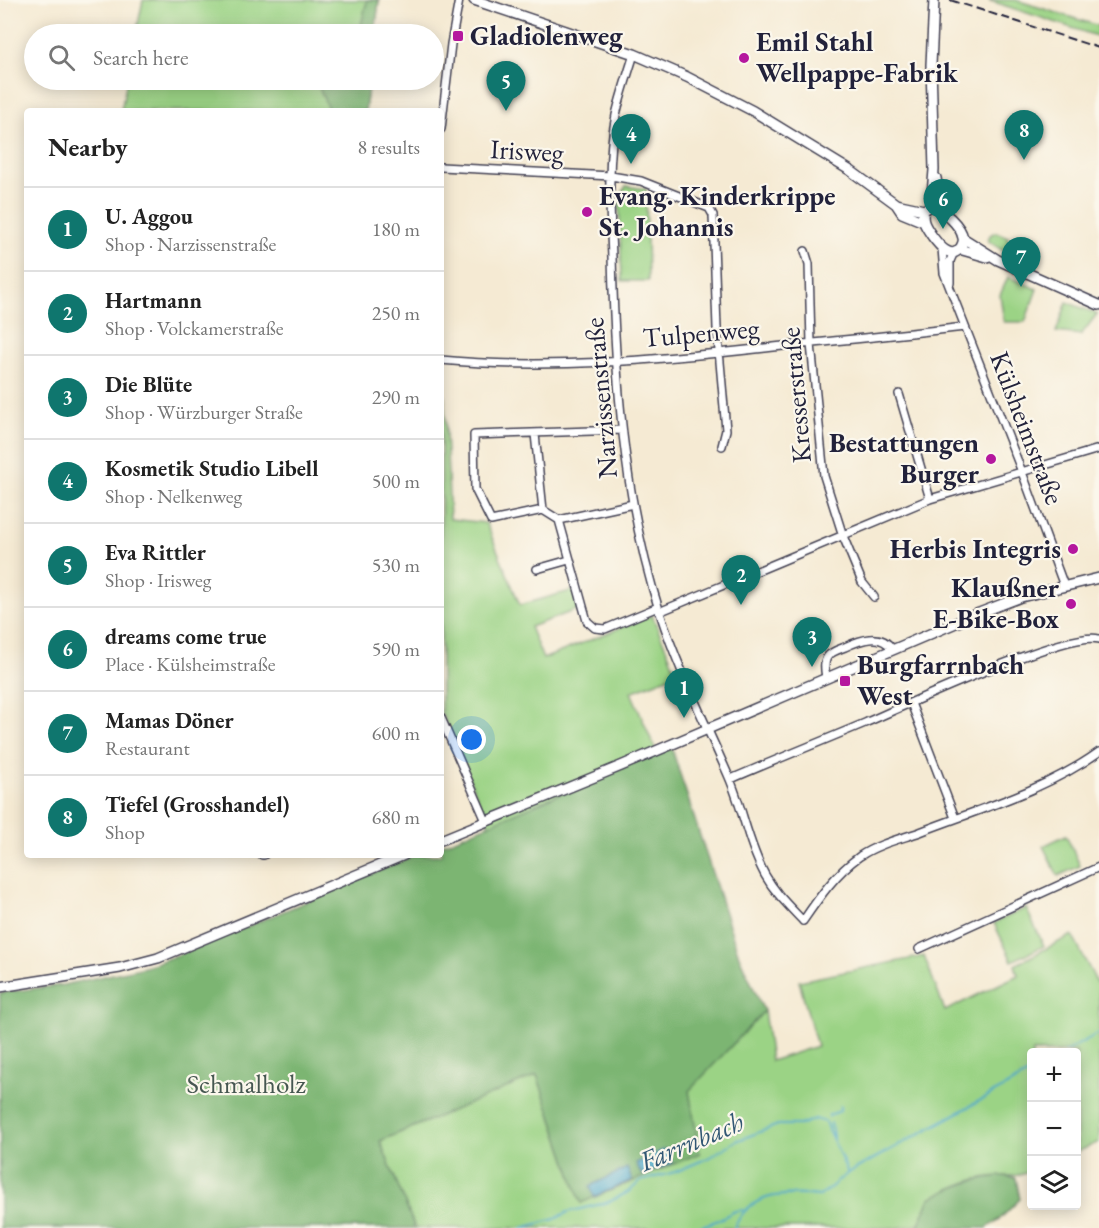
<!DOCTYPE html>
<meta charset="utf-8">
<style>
:root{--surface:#fff;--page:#f6f6f6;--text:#222;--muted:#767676;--line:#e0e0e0;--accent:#0f766e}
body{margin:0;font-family:"EB Garamond",serif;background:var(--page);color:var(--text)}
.controls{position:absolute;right:18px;bottom:18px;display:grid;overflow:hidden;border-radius:6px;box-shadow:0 3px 15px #0003}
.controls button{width:54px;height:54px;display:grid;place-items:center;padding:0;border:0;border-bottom:2px solid var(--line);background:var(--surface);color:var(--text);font:30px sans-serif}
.you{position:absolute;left:472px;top:740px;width:21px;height:21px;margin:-15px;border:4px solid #fff;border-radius:50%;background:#1a73e8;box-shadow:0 0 0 9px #1a73e833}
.badge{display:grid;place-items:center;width:39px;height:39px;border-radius:50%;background:var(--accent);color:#fff;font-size:20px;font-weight:700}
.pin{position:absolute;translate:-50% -50px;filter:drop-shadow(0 2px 3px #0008)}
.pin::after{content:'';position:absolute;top:32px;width:21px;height:18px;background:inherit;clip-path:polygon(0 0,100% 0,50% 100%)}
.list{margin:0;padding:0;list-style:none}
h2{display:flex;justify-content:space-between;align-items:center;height:78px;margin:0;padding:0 24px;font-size:26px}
h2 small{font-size:20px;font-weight:400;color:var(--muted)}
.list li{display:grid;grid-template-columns:39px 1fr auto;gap:18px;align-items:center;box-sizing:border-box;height:84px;padding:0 24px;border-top:2px solid var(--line)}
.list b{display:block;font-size:22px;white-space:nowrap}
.list p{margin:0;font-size:20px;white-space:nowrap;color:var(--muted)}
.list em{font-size:20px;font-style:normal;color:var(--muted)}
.icon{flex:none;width:33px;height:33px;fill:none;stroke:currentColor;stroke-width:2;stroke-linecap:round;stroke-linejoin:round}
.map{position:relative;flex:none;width:1099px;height:1228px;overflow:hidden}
.search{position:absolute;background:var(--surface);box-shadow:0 3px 15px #0003;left:24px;top:24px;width:420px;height:66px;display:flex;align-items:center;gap:15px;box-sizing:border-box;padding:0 21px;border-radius:33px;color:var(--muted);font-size:22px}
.panel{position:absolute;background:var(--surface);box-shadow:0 3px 15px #0003;left:24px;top:108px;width:420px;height:750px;border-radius:6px}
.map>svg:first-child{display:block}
.green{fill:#9bd385;stroke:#5e7a60;stroke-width:1.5}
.forest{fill:#7cb572;stroke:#4f6c56;stroke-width:1.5}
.water{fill:#4ba7c9;stroke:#366482;stroke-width:1.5}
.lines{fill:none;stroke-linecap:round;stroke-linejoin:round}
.stream{stroke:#4ba7c9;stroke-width:2}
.minor-casing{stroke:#424052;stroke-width:10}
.tertiary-casing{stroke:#424052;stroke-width:12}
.minor{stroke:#fff;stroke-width:7}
.tertiary{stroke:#fff;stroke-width:9}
.rail{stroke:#22223b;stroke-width:2;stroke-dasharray:9 4.5;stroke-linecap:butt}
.poi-dot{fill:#b5179e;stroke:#fbf7ec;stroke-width:2}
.labels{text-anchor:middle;stroke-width:4.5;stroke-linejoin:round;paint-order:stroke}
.poi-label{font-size:27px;font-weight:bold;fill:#22223b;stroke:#fbf7ec;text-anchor:start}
.street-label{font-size:27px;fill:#22223b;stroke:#fbf7ec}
.park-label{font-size:27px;fill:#465751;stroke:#fbf7ec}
.water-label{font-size:28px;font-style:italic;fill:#325774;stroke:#fbf7ec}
</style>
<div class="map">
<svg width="1099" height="1228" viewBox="0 0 1099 1228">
<rect width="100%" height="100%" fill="#fbf7ec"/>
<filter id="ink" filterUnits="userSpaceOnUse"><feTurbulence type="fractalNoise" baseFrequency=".0167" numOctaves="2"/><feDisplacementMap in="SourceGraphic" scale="12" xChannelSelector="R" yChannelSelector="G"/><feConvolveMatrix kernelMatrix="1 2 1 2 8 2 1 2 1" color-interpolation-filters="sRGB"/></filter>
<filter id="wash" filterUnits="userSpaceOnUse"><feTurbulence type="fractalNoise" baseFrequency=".008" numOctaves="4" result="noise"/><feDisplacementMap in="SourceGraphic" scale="24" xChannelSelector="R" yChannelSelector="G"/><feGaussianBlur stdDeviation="1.35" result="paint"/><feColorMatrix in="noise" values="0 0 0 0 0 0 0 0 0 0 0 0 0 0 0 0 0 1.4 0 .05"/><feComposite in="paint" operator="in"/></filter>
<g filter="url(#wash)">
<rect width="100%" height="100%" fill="#f5ead3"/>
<path class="green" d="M143,0H379L375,34H136Z
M988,0H1016L1099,26V37Z
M127,80H369L365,111H121Z
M626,186L646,189L648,281H622L619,197Z
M996,232L1008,237V254L988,241L990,235Z
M1008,277L1037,289L1025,322H1004L1000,295Z
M1067,302L1097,314L1081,335L1056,332Z
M441,369H443L450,519L486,523L520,605L574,590L579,609L530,627L543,659L652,615L677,674L631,692L656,751L489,825L441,712Z
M1066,835L1080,866L1058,876L1043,846Z
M1026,908L1044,946L1012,961L994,923Z
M1072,935L1099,987V1142L1077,1152L1076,1052H1032L1031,1171C1012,1179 1008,1174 989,1177C969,1179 949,1189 931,1198L918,1225L898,1228H415L380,1141L537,1075L581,1203L764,1011L771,1061L817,1046L799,981L924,956L945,1011L1018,975L1015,965Z"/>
<path class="forest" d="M367,0H379L375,34H359Z
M316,80H369L365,111H329Z
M671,746L739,956L764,1011L689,1091L700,1153L581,1203L537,1075L380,1141L415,1228H0V993L63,985L145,967L199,947L416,855H441V845Z
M1003,1176L1016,1178L1020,1199L1001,1218L987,1228H918L930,1198C954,1187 977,1177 1003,1176Z"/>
<path class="water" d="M665,1149L672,1163L642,1175L636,1163Z
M627,1168L632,1180L594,1197L590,1186Z"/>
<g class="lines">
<path class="stream" d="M1065,1052L1099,1033
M829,1117V1115L840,1111V1106
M831,1123L833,1138
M522,1228L555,1219L568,1212L609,1202L628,1192L641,1181L675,1172L708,1158L736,1141L778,1125H800L815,1119L825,1122L848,1173
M696,1228L716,1221L735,1211L743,1210
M734,1228C750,1191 785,1193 820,1196L848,1173L1032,1072"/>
</g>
</g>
<g filter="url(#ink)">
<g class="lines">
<g class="minor-casing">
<path id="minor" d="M634,54C628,74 621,94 616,115C607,161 610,210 612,257C615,376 623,498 660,613C678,669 705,722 729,777C743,809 748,844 765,875C775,893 789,906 803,921C820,896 836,873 860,856C878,844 900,839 920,832C980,809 1046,790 1099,752
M441,129L451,44L459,0
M441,167L611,176L641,181L709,208L713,215L717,328L726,430L722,446
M942,248L944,273L1022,472L1064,586
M805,251L809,264L811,344L824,476L843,536L862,582L874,597
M950,283V261L954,252
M441,360C548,370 658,360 765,348C831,341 898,335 965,327
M899,394L930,499
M535,434L543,510L559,520L587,621L595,628L605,629L658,607
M543,510L491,521L475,489L474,435L622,430
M559,520L633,504
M537,569L569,560
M659,612L930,499L1099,449
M826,678C825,671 823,662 828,656C832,651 840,649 845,647C860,640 881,632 892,649
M911,703L955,818
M441,718L486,821
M731,779C775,760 820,742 865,723C904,706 1067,630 1099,639
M262,855H264
M919,949L1099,867"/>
</g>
<g class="tertiary-casing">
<path id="tertiary" d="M474,0L634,54L687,77L753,111L851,171L896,204L924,210
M936,178L941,209
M896,204L902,213L924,222
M931,206L934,170L931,65L934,0
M931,206C943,209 961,226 963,238C964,241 962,245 961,247C951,262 938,244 932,236C926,227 921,221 924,210Z
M963,238L998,260L1099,305
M959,249L987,257
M441,840L621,766L979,613L1021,597L1099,578
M0,987L120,968L158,958L404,855"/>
</g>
<use href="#minor" class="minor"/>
<use href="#tertiary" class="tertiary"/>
<path class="rail" d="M950,0L1099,48"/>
</g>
</g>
<g class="poi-dot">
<rect x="452" y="30" width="12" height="12" rx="3"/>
<circle cx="744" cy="58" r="6"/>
<circle cx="587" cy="212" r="6"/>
<circle cx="991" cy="459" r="6"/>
<circle cx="1073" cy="549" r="6"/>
<circle cx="1071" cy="604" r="6"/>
<rect x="839" y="675" width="12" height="12" rx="3"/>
</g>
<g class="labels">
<g class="poi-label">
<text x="470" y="45">Gladiolenweg</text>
<text x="756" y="51">Emil Stahl<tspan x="756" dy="31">Wellpappe-Fabrik</tspan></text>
<text x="599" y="205">Evang. Kinderkrippe<tspan x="599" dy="31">St. Johannis</tspan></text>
<text x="979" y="452" text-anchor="end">Bestattungen<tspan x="979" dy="31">Burger</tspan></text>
<text x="1061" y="558" text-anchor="end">Herbis Integris</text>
<text x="1059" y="597" text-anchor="end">Klaußner<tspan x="1059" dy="31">E-Bike-Box</tspan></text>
<text x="857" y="674">Burgfarrnbach<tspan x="857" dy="31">West</tspan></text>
</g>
<g class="street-label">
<text transform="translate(527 151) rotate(3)" y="9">Irisweg</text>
<text transform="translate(701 333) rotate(-5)" y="9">Tulpenweg</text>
<text transform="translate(796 395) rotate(-95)" y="9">Kresserstraße</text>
<text transform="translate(601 398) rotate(-95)" y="9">Narzissenstraße</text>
<text transform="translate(1027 428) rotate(69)" y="9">Külsheimstraße</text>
</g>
<g class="park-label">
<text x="246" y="1093">Schmalholz</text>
</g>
<g class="water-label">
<text transform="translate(691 1141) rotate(-23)" y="10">Farrnbach</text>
</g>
</g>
</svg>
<div class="controls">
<button>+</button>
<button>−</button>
<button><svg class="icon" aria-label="layers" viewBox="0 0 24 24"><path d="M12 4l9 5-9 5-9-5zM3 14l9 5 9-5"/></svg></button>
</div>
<div class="you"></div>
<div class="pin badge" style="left:684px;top:718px">1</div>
<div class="pin badge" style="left:741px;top:605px">2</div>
<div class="pin badge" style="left:812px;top:667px">3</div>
<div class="pin badge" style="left:631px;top:164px">4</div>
<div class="pin badge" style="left:506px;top:111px">5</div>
<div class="pin badge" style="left:943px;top:229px">6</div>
<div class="pin badge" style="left:1021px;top:287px">7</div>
<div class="pin badge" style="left:1024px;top:160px">8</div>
<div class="search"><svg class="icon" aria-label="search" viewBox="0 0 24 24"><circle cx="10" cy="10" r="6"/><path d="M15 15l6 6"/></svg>Search here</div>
<section class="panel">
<h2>Nearby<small>8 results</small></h2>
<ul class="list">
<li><span class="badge">1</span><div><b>U. Aggou</b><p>Shop · Narzissenstraße</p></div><em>180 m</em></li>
<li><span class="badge">2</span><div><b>Hartmann</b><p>Shop · Volckamerstraße</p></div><em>250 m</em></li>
<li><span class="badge">3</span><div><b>Die Blüte</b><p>Shop · Würzburger Straße</p></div><em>290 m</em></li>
<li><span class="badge">4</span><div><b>Kosmetik Studio Libell</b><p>Shop · Nelkenweg</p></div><em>500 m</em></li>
<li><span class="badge">5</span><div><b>Eva Rittler</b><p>Shop · Irisweg</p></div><em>530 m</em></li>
<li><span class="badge">6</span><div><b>dreams come true</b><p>Place · Külsheimstraße</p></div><em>590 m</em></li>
<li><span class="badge">7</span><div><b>Mamas Döner</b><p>Restaurant</p></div><em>600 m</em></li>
<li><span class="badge">8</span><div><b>Tiefel (Grosshandel)</b><p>Shop</p></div><em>680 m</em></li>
</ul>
</section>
</div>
